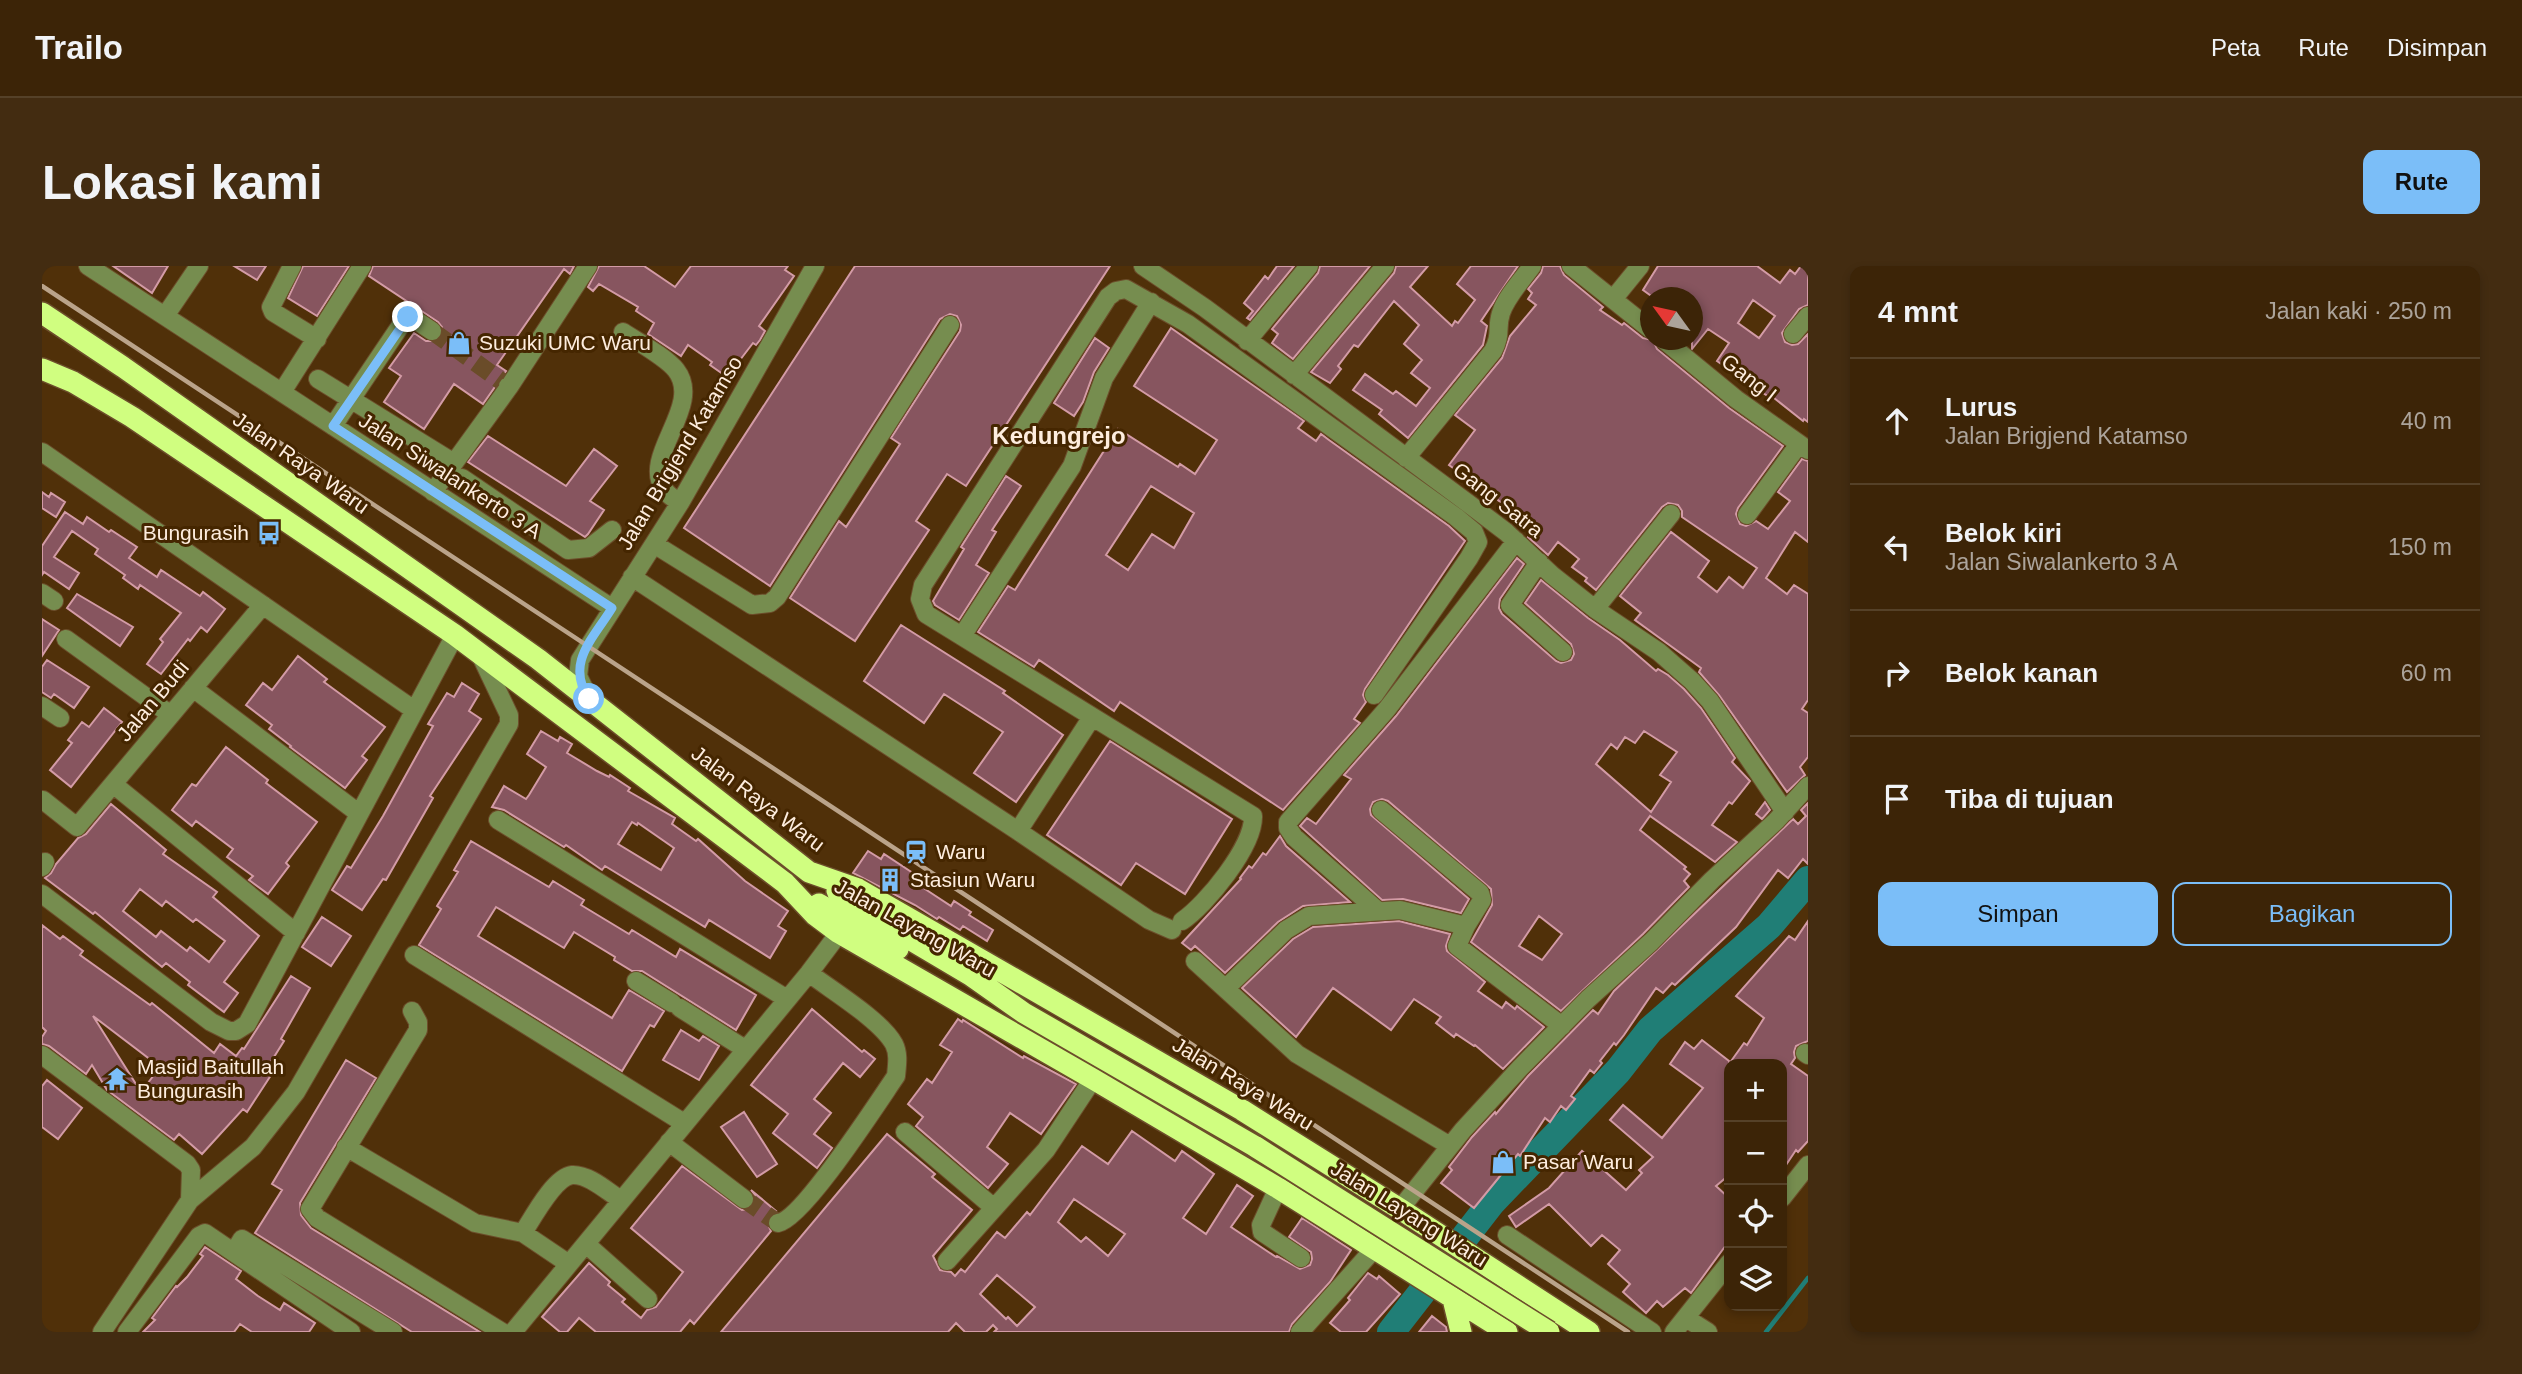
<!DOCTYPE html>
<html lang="id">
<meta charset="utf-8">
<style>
:root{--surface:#3c2407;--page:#432c11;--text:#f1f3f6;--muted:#aca49b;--line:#554128;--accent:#7bbef8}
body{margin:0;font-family:Helvetica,sans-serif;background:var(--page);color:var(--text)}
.controls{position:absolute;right:21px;bottom:21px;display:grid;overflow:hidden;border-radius:14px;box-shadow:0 4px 10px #0003}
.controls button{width:63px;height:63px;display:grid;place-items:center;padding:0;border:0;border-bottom:2px solid var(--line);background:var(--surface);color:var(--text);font:35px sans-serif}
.compass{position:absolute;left:1598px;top:21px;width:63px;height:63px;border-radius:50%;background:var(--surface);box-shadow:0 4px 10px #0003;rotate:303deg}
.stop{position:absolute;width:21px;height:21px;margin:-16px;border:5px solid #7bbef8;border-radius:50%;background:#fff}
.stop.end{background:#7bbef8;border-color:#fff;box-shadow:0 2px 7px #0008}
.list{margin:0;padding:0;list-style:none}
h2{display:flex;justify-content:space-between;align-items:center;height:91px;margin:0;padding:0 28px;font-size:30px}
h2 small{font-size:23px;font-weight:400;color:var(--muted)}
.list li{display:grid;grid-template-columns:46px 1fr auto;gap:21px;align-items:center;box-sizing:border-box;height:126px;padding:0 28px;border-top:2px solid var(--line)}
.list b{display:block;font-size:26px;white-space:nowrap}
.list p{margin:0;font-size:23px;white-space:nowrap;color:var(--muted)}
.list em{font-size:23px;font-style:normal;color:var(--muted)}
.actions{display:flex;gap:14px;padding:21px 28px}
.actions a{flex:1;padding:16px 0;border:2px solid var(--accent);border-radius:14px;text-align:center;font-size:24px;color:var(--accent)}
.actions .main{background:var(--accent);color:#111}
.icon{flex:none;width:38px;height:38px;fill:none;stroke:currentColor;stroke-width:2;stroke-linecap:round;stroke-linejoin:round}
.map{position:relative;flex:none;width:1766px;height:1066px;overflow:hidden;border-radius:14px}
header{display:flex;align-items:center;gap:42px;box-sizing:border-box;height:98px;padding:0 35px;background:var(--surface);border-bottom:2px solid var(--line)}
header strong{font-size:33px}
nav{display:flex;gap:38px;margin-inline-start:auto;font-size:24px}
.intro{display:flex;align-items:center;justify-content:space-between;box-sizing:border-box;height:168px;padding:0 42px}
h1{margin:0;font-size:49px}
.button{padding:18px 32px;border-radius:14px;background:var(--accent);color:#111;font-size:24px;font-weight:700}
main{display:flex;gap:42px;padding:0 42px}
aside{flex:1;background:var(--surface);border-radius:14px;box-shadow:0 4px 10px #0003}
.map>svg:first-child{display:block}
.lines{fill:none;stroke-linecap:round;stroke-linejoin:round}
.stream{stroke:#207e76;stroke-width:4.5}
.river{stroke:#207e76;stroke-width:28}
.building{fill:#87555f;stroke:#d39ba6;stroke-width:2;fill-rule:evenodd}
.minor-tunnel{stroke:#6a4c29;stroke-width:18;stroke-dasharray:18 9;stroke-linecap:butt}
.minor-casing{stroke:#6c4e2b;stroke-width:20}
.highway-casing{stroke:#6c4e2b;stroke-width:24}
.minor{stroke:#768d4f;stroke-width:18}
.highway{stroke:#d0fe80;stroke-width:21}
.rail{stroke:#baa38a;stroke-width:4.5}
.highway-bridge-casing{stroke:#6c4e2b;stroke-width:24;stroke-linecap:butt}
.highway-bridge{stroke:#d0fe80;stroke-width:21}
.route{stroke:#7bbef8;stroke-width:9}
.labels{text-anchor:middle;stroke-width:6;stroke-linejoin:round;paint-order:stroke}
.poi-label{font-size:21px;fill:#feedde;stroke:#452600;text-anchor:start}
.street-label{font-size:21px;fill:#feedde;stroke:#452600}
.quarter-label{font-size:24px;font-weight:bold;fill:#feedde;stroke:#452600}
</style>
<header>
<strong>Trailo</strong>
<nav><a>Peta</a><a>Rute</a><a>Disimpan</a></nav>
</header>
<div class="intro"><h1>Lokasi kami</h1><a class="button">Rute</a></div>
<main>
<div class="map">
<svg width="1766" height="1066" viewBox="0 0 1766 1066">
<rect width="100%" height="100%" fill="#503009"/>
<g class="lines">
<path class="stream" d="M1724,1066L1766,1012"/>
<path class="river" d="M1349,1066L1450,936L1576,805L1608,764L1727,660L1766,614"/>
</g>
<path class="building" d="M71,0H126L110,27Z
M192,0H224L215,14Z
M261,0H307L275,50L246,32Z
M331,0H532L528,8L522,3L455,99L464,105L441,138L412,118L382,163L342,136L359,110L347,102L372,67L384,75H394L400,71V61L396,56L327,10Z
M557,0H602L633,21L649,0H746L743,4L752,10L717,60L723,65L718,74L714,79L711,77L685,111L668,99L670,96L646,79L639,90L606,68L612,57L594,45L596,41L557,18L551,25L546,21Z
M813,0H1068L924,220L905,208L874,255L887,264L813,375L748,332L797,255L804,261L858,178L849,172L918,65L919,59L915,50L908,48L898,53L728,320L642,262Z
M1235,0H1252L1208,54L1205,52L1211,45L1202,37L1223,10L1226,13Z
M1278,0H1328L1251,93L1230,77L1236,68L1230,63L1276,7Z
M1354,0H1386L1368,21L1410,60L1413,55L1416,57L1433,34L1415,18L1429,0H1476L1439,55L1445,60L1441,79L1366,172L1337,148L1340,144L1311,124L1323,108L1351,128L1354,125L1374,140L1388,122L1369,107L1380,94L1362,78L1377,59L1352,35L1316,81L1312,79L1296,100L1299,103L1288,117L1269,106L1352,7Z
M1501,0H1518L1522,9L1561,41L1558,44L1580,59L1582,57L1601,72L1611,74L1615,83L1687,142L1741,180L1696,242L1694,248L1698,258L1704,260L1714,255L1726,263L1748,235L1736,226L1760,193L1766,195V276L1753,266L1724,312L1745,328L1752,319L1766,328V434L1760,443L1766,447V491L1758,501L1763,509L1745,526L1677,429L1657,406L1659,402L1593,354L1599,347L1578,330L1629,266L1667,295L1656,311L1675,326L1687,311L1701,322L1715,302L1640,251V245L1636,239L1626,237L1620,241L1554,324L1543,315L1545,312L1530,301L1537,293L1516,276L1506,289L1486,271L1489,266L1457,243L1461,238L1440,222L1438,225L1428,218L1429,215L1407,199L1433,164L1413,149L1460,92L1468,70L1494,39L1486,33L1490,27L1486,23L1499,7Z
M1616,0H1715L1738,17L1748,4L1753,8L1759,0H1766V39L1757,43L1740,67L1743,76L1750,79L1756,78L1766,68V156L1762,153L1761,155L1727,128L1726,130L1716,124L1720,118L1692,98L1688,104L1675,95L1687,77L1666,63L1650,83V32H1612L1601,24ZM1711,34L1733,50L1717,72L1696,57Z
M1129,62L1262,155L1256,162L1274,175L1279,168L1287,174L1407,260L1423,275L1323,423L1321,429L1324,436L1312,453L1318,457L1241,544L1078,436L1072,445L997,394L992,401L936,366L966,320L973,324L1076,163L1136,201L1138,198L1153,208L1175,174L1092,120ZM1109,220L1152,247L1132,282L1110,268L1086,304L1064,289Z
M1053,72L1067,82L1052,106L1041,136L1032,150L1012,137Z
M446,170L524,220L552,183L575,200L548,235L562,244L546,268L543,271L426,196Z
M964,210L979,220L950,264L954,266L934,299L947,307L917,354L893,339L891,335L922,283L919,281Z
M0,226L7,231L9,227L23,236L14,251L0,242Z
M23,246L41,258L45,251L67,266L69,264L95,281L87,292L115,311L119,304L158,330L161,326L183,343L165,366L159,361L148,375L146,373L119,408L105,398L121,376L118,373L139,347L98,319L96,323L81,312L83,309L53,288L56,283L30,265L12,291L37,307L27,323L2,306L0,309V280Z
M1475,292L1482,298L1458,333L1457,342L1460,348L1514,395L1519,397L1529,394L1532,388L1529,378L1483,337L1499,314L1546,352L1578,374L1614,405L1616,403L1626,409L1642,423L1659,442L1693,492L1690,496L1708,515L1690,538L1687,536L1670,559L1695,576L1673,596L1608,550L1598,564L1644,601L1642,603L1648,608L1642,615L1647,621L1601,668L1519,745L1429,676L1450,639L1449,623L1346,535L1340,533L1331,536L1328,543L1329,549L1427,633L1419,647L1361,633L1340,634L1258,560L1265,552L1274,558L1309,513L1302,509L1354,450ZM1602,465L1635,486L1618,509L1629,516L1609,546L1554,498L1569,478L1575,483L1583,471L1593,477ZM1497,650L1520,668L1500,694L1477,680Z
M35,328L91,361L78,380L25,342Z
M0,353L17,364L0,390Z
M859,359L963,425L961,427L1021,469L974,536L932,507L961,466L902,428L882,457L822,415Z
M256,390L285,413L282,416L343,461L320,490L325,494L303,522L248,481L249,480L227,463L230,459L204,439L221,417L230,424Z
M5,394L47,421L32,442L12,428L9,432L0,426V401Z
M420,417L437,428L427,445L439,453L388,530L391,532L344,614L341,613L320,644L290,624L305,600L309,602L341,550L391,460L386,458L405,427L412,431Z
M62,442L80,456L29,521L8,504L30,477L26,474L40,456L47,461Z
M499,465L516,475L518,471L530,478L525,487L555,505L567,511L568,509L588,522L586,525L633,552L630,558L654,575L656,573L703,615L746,645L736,660L744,665L728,692L667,654L663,661L563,600L560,604L524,579L522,581L462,544L450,541L462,520L484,533L487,529L504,501L485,488ZM590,556L595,559L596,557L632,582L619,604L576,578Z
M1068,475L1190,553L1143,628L1094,597L1079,619L1005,569Z
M184,481L226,514L224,517L275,556L244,597L247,600L226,628L207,614L211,610L185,591L191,583L154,555L150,560L130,544L150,518L154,520Z
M1723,536L1728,544L1720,553L1714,548Z
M1766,537V598L1761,593L1746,612L1736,604L1694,661L1654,699L1633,719L1630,717L1621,727L1614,722L1582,769L1574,779L1572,777L1558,795L1560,797L1552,807L1548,804L1529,830L1533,833L1524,844L1519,840L1508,856L1503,852L1478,890L1476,888L1432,942L1399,917L1410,904L1407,901L1430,871L1453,846L1454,848L1486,810L1551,744L1556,748L1572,725L1751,553L1756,558L1764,550L1759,544Z
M69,538L124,584L121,588L175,626L171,631L217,670L182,716L196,727L182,746L146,719L148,716L124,697L120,701L53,646L51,648L3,612L9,607L14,598L36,572L44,568ZM98,623L120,640L124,635L151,656L154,653L183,675L167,696L148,681L145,685L119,665L114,671L81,645Z
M1238,570L1244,580L1308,636L1261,640L1236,656L1183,707L1153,680L1149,684L1140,677L1199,613L1198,612L1207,600L1210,602L1221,587L1224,589Z
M429,575L507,621L511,615L542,634L539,639L587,668L590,664L634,691L638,683L714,729L694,764L600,705H590L572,694L573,691L532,666L522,682L454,641L436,670L570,752L587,724L622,745L612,761L608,759L580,805L377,679L399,643L395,640L416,606L412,604Z
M826,585L839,593L842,588L886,617L883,623L909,640L912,635L929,646L927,649L951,664L945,675L921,660L918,664L897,651L895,653L873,639L811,607Z
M280,651L309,670L289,700L260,681Z
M1357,655L1408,668L1404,680L1405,685L1443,716L1436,725L1460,742L1464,736L1473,743L1475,740L1502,761L1461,803L1433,779L1432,780L1414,768L1412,771L1394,757L1399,751L1372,733L1349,764L1291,722L1254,771L1200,722L1251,673L1271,661Z
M1766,655V775L1754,780L1752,786L1753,792L1749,798L1766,810V875L1756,886L1754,884L1740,905V798H1687V909L1674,920L1687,932V975L1649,1027L1643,1022L1621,1041L1615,1035L1604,1047L1581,1026L1588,1018L1566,998L1578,984L1560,969L1549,980L1507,938L1474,961L1467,950L1507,922L1540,885L1584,924L1600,907L1597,904L1611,891L1568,854L1581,839L1620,872L1661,822L1628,798L1643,776L1652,783L1660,774L1687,795V798L1702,777L1705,779L1722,752L1694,730L1747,670L1753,674Z
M0,659L18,673L21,670L41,685L38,689L108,739L110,737L172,787L178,778L194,790L200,782L202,783L249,710L268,722L239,773L242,775L227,799L233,803L205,846L201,843L160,888L137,868L132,874L65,824L50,799L44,808L7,780L0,778V771L4,765L0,761ZM51,750L118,801L99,826Z
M770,743L820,786L822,784L833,793L818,811L801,797L772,833L789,847L772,868L790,882L775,902L731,867L746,848L709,819Z
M916,753L920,756L921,754L981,792L982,790L1034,818L999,868L968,847L945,881L966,898L946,922L874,860L881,851L866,838L885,813L890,817L910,786L898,779Z
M639,764L657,775L661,770L677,780L657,814L621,794Z
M304,794L334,812L258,937L259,949L269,962L438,1066H370L213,967L240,924L230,918Z
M5,814L40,842L16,873L0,861V820Z
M702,846L735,898L715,911L679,861Z
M1090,865L1133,895L1140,885L1172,908L1141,952L1164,968L1195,919L1211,930L1189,961L1234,991L1235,990L1258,1003L1268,999L1270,993L1269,986L1247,971L1260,952L1309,984L1288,1016L1250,1058L1247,1066H952L955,1063L951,1059L944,1066H923L914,1057L906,1066H679L845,868L893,908L890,911L930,944L891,990L898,1004L909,1006L913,1010L919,1003L923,1006L955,966L963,972L985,946L988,949L1040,880L1066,898ZM1032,933L1083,968L1066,990L1044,971L1039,976L1016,956ZM955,1009L993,1041L975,1060L966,1051L964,1053L938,1028Z
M640,900L700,944L707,943L711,939L713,929L709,924L734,945L727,951L725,956L729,965L652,1058L648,1054L638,1066H554L537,1052L525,1066H518L500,1051L547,997L568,1016L566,1019L583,1033L580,1036L599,1052L605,1044L614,1041L641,1006L589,962Z
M163,981L199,1005L194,1013L216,1030L238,1044L242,1037L273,1057L267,1066H210L198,1058L192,1066H101L113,1054L110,1052L134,1020L135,1021L145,1011L161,990L158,988Z
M1326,1007L1335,1013L1337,1010L1358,1028L1324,1066H1299L1288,1057L1308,1034L1306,1032Z
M1390,1050L1404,1061L1405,1066H1377Z"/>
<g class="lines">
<path class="minor-tunnel" d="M390,65L466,120
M702,933L736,957"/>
<g class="minor-casing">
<path id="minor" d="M46,0L570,342
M250,0L229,41L231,46L275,73
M1101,0L1163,42L1427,238L1464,266L1510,309L1553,343L1617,386L1650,415L1668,435L1743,546
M1529,0L1608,63
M1572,32L1598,0
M123,50L157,0
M581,66C596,76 624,91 634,104C662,140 599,189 622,223C625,229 633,233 638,237
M1751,68L1766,50
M1622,74L1694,133L1766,184
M1205,75L1267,0
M1252,109L1343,0
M276,113L412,197
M466,120L467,121L546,0
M240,126L320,0
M291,160L363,53L369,51L390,65
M0,186L372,444
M1364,192L1451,85C1460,68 1454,62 1459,47C1464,31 1480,14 1490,0
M420,212L526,284L547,282L570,264
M391,226L467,121
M1705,249L1757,178
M612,278L710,339L728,337L735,331L908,59
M1497,296L1468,339L1521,386
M590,311L976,565L1107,654L1130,664
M0,327L12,335
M1553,343L1629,248
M920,370L1030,200L1062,112L1109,36
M24,373L129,449
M151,422L311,543
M547,433L536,410L538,394L638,237L773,0
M0,440L18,452
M71,518L254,667
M1,534L35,561L221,339
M456,554L745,733
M976,565L1050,451
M0,601L3,596
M0,628L169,756L187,765H194L205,758L413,369
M1336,645L1252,571L1246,562V556L1345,443L1474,275
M1140,655C1164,639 1212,580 1211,550L884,348L878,333L881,319L1066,31L1074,25L1084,23L1146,58L1414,251L1432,266L1436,276L1427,292L1332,429
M1424,660L1415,680L1520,760
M372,689L642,857
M1153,695L1255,788L1408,880
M594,715L630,737
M1184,722L1244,664L1267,650L1358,644L1424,660L1440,634L1438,627L1339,544
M638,742L703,783
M370,745L376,756V764L268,943L275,952L460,1066
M1763,787L1766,789
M0,789L145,898L149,904L148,934
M863,866L951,941
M627,876L702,933
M304,881L433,957L481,967
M1236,922L1219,959L1220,966L1259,992
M1740,932L1766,899
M1358,943L1421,864L1478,802L1546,733L1609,676L1670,614L1734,555L1766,520
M736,957C761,953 836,836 854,810C855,799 857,788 852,778C839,754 789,724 767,707
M1465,969L1610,1066
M197,978L200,973L351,1066
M544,978L606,1033
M905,995L1004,884L1051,813
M527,998L481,967C490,953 512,911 530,909C547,908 566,926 579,934
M1644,1052L1666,1066
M60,1066L148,934L211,881L254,826L467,458V449L437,386
M85,1066L157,970L163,967L309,1066
M471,1066L767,707L797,667
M1258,1066L1332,983
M1632,1066L1687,997"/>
</g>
<g class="highway-casing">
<path id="highway" d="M0,47L81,101L496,393L767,606L816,623L1200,844L1358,943L1547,1066
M0,103L31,116L90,151L413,369L743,617L773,649L797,667L1051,813L1236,922L1465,1066
M795,625L842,658L928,709L982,747L1214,881
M777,638L856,683
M1411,1033L1419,1066"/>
</g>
<use href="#minor" class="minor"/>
<use href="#highway" class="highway"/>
<path class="rail" d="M0,20L1586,1066"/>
<g class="highway-bridge-casing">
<path id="highway-bridge" d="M1214,881L1507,1066"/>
</g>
<use href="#highway-bridge" class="highway-bridge"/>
</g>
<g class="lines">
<path class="route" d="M366,51L291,160L570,342C551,373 523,397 547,433"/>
</g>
<defs>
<g id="shop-bare" transform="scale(1.89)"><path d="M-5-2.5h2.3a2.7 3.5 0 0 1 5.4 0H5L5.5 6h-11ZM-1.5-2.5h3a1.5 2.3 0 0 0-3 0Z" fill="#7bbef8" stroke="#452600" stroke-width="2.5" paint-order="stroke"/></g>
<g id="bus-bare" transform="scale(1.89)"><path d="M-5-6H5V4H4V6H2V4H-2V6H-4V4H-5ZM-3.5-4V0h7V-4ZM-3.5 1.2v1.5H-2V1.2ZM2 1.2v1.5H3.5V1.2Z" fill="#7bbef8" stroke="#452600" stroke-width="2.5" paint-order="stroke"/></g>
<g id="station-bare" transform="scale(1.89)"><path d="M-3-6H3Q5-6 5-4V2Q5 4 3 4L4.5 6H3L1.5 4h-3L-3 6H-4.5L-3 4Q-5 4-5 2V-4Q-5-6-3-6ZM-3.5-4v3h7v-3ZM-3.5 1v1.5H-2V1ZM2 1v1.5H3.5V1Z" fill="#7bbef8" stroke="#452600" stroke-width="2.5" paint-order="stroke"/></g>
<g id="building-bare" transform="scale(1.89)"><path d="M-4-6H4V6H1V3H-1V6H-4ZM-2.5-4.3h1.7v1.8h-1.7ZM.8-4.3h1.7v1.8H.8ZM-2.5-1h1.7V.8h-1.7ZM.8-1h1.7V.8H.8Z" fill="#7bbef8" stroke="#452600" stroke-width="2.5" paint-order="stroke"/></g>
<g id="temple-bare" transform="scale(1.89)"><path d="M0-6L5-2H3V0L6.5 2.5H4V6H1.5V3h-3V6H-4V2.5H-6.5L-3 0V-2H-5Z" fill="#7bbef8" stroke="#452600" stroke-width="2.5" paint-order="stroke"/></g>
</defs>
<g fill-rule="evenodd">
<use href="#shop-bare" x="417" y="77"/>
<use href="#bus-bare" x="227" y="267"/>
<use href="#station-bare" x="874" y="586"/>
<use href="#building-bare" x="848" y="614"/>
<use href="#temple-bare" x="75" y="813"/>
<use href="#shop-bare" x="1461" y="896"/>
</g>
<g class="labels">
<g class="poi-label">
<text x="437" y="84">Suzuki UMC Waru</text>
<text x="207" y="274" text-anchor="end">Bungurasih</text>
<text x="894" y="593">Waru</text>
<text x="868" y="621">Stasiun Waru</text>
<text x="95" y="808">Masjid Baitullah<tspan x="95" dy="24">Bungurasih</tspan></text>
<text x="1481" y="903">Pasar Waru</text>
</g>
<g class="street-label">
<text transform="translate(1707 112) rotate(38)" y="7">Gang I</text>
<text transform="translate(638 187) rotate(-59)" y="7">Jalan Brigjend Katamso</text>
<text transform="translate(259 197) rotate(35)" y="7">Jalan Raya Waru</text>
<text transform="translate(408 210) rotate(33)" y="7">Jalan Siwalankerto 3 A</text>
<text transform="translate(1456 234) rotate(38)" y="7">Gang Satra</text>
<text transform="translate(111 435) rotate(-50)" y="7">Jalan Budi</text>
<text transform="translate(716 533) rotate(37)" y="7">Jalan Raya Waru</text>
<text transform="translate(873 662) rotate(29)" y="7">Jalan Layang Waru</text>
<text transform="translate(1201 818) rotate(31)" y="7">Jalan Raya Waru</text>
<text transform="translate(1367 948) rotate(32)" y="7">Jalan Layang Waru</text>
</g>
<g class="quarter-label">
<text x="1017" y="178">Kedungrejo</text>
</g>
</g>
</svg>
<div class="controls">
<button>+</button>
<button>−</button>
<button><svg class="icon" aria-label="locate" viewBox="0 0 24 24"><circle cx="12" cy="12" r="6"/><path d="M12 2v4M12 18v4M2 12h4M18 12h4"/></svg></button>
<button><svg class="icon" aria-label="layers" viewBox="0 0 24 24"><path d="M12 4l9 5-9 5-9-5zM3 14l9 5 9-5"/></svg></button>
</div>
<svg class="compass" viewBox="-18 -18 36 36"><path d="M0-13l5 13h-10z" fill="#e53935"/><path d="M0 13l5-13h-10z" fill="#aca49b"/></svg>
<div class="stop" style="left:547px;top:433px"></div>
<div class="stop end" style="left:366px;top:51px"></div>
</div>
<aside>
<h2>4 mnt<small>Jalan kaki · 250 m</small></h2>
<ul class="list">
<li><svg class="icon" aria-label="ahead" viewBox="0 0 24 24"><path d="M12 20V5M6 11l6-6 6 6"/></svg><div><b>Lurus</b><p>Jalan Brigjend Katamso</p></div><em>40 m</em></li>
<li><svg class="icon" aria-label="left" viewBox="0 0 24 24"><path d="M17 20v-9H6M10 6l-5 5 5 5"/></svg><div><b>Belok kiri</b><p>Jalan Siwalankerto 3 A</p></div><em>150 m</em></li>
<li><svg class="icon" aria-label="right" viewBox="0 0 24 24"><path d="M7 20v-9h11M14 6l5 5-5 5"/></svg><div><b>Belok kanan</b></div><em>60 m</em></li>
<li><svg class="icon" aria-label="arrive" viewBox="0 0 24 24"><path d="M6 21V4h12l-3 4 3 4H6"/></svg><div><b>Tiba di tujuan</b></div></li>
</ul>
<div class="actions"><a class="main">Simpan</a><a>Bagikan</a></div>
</aside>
</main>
